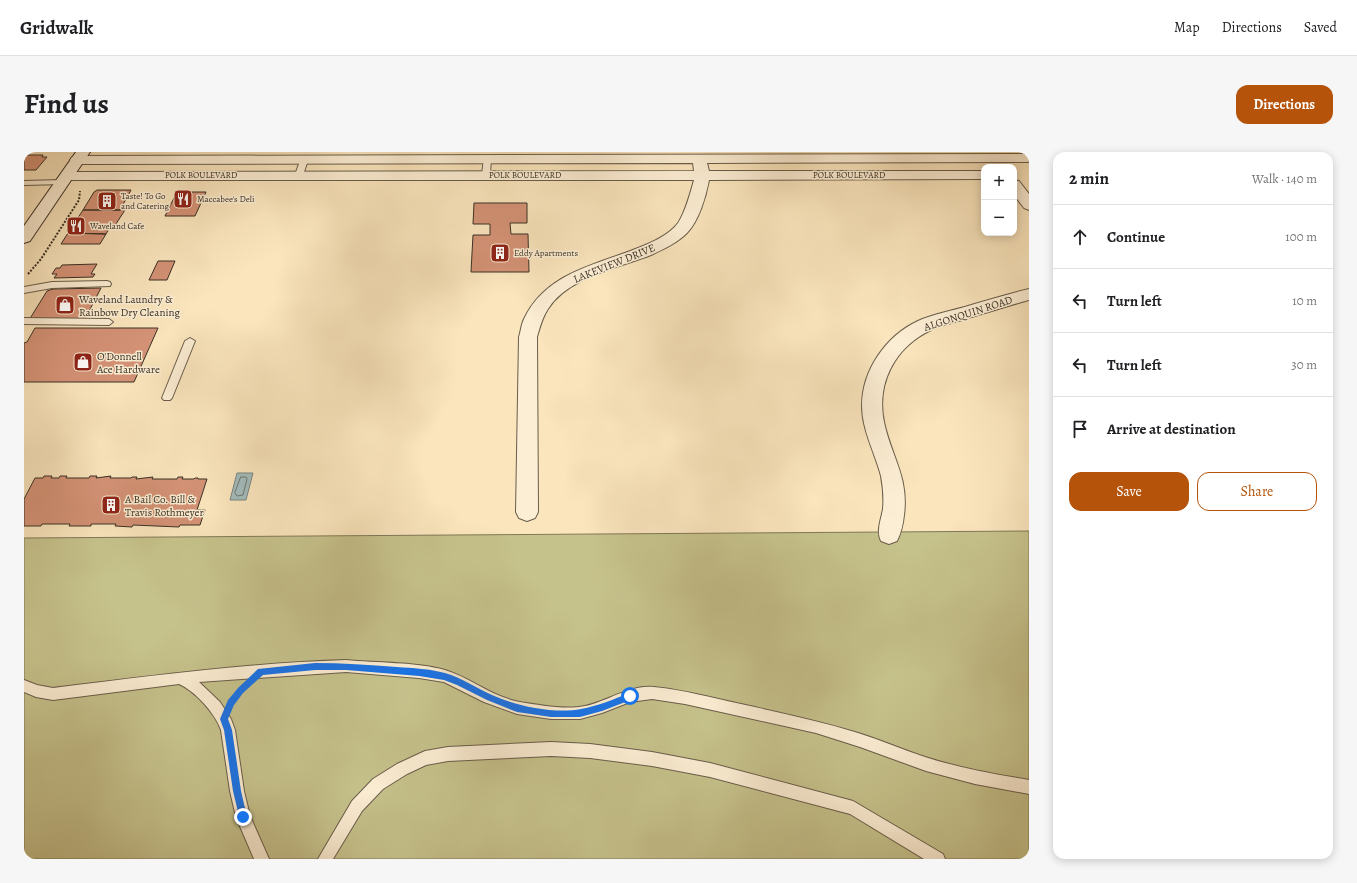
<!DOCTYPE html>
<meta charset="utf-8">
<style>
:root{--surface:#fff;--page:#f6f6f6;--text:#202124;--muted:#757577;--line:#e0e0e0;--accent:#b45309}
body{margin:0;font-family:Alegreya,serif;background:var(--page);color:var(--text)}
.controls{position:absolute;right:12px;top:12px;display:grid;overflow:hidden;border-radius:8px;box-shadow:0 2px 10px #0003}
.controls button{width:36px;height:36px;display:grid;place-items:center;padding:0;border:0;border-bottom:1px solid var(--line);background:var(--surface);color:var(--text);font:20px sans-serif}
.stop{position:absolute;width:12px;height:12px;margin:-9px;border:3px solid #1a73e8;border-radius:50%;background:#fff}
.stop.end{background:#1a73e8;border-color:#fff;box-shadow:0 1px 4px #0008}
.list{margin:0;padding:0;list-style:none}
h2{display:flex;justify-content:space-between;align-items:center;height:52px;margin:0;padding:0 16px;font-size:17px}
h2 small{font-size:13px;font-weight:400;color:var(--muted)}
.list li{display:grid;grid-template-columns:26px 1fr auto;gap:12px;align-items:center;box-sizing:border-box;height:64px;padding:0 16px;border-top:1px solid var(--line)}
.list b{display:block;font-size:15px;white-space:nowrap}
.list em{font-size:13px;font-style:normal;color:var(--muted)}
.actions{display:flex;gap:8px;padding:12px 16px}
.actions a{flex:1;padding:9px 0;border:1px solid var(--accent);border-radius:12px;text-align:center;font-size:14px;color:var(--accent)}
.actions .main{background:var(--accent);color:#fff}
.icon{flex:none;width:22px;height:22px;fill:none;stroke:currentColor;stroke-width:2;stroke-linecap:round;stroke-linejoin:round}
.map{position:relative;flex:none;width:1005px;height:707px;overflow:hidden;border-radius:12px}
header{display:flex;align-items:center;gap:24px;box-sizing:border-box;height:56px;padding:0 20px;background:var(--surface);border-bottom:1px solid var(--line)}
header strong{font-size:19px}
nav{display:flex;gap:22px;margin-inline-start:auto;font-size:14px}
.intro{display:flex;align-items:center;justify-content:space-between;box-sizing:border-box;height:96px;padding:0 24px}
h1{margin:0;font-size:28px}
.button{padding:10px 18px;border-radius:12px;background:var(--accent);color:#fff;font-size:14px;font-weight:700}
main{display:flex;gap:24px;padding:0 24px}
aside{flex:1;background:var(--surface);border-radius:12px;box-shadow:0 2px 10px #0003}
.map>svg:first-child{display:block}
.green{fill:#c6c28c;stroke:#807958}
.water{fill:#a3bcbc;stroke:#798480}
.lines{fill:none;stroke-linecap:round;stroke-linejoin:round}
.shore{stroke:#6e7670;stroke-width:1}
.building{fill:#d49276;stroke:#393025}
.service-casing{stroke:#695d4b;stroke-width:2}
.minor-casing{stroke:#695d4b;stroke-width:2}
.secondary-casing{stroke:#393025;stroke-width:2}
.path-far1{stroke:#393025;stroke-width:2;stroke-dasharray:2 1.5;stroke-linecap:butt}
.path{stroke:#393025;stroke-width:3;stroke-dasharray:3.5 2.5;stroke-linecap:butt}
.service{fill:#fceed4;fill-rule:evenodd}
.minor{fill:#fceed4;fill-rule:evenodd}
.secondary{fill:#fceed4;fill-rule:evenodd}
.route{fill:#1a73e8}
.labels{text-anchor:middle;stroke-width:3;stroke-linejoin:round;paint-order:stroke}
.far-street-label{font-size:9px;fill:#393025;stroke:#fceed4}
.far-poi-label{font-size:9px;fill:#393025;stroke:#fceed4;text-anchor:start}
.street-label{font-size:11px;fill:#393025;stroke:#fceed4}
.poi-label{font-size:11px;fill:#393025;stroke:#fceed4;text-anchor:start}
</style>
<header>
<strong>Gridwalk</strong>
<nav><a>Map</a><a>Directions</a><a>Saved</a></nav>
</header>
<div class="intro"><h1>Find us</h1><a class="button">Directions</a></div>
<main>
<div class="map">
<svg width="1005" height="707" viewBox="0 0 1005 707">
<rect width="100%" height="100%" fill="#fae5bd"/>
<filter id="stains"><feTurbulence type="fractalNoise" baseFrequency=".005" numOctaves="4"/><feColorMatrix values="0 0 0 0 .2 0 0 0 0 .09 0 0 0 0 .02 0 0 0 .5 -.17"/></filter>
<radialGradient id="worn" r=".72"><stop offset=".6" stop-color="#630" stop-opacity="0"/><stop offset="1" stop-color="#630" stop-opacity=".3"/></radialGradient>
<path class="green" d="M1005,379V707H0V386Z"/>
<path class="water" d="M213,321H229L222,348H206Z"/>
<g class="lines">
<path class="shore" d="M217,325H222L223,327L219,343L213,344L211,341Z"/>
</g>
<path class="building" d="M0,3H19L18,5H23L12,18H0Z
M73,38H107L96,58H59L70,40Z
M153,40H182L171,64H141Z
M450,51H503V71H486L487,82H504L505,120H447L449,83H466V72H449Z
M59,58H101L90,75H86L82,82L44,81Z
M44,81L82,82L76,92H37Z
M134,109H151L143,128H125Z
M73,112L67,122H71L69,125L30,126L33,122H28L32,116H36L38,113Z
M77,136L61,167L5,168L23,139L29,137Z
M11,176H134L110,230H0V191L3,190Z
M20,324H28L27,326H35L36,324H43L42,326H65L66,324H73L72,326L87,324L86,326H107L108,325H113L112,327L129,325L128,327H153L154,325H159L158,327H170L171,326H174V327H183L173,358H181L176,373H156L155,375L109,373L108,375L91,374L92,372H67V374H45L46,372H18L17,374H0V347L11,326H19Z"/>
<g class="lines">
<g class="service-casing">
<path id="service" d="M460,5H463L467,7L466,23L462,25L458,23Z
M277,6H280L284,8L279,23L275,25L271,23Z
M38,28H41V32L0,33V29Z
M83,129L86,130L87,132L86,134L28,136L0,141V135L28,130Z
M0,166L85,167L89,170L85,173L0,172Z
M166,186L171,189L148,246L146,248H140L138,246L161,189Z
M322,508C351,511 393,510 421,518C447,526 468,545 496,550C515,553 536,557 555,555C581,552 604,532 630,535C660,538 689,546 717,552C757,561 796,569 834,581C857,588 879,598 901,605C935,616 970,622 1005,628V642L951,632L902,619L836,595L792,581L661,552L628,547L606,550L578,561L556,567H527L493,562L460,550L420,530L395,526L322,520L175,530L196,550L207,567L211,578L220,639L226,664L245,707H230L212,665L206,639L197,578C191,561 171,539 155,532L29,548L12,545L0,540V528L13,533L29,536C126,524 224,511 322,508Z
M527,590L566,592L628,600L686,611L829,649L919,702L921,707H900L826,662L686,625L628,614L566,606L527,604L424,609L402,613L383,622L359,637L338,659L309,707H294L328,649L349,627L373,612L401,599L424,595Z"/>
</g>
<g class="minor-casing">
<path id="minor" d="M1005,2V10L683,11L685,19H960V27L685,28C682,44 675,69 663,81C653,91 640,97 627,103C594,116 544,125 524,157C518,166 516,175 513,185L514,360L511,366L503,369L495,366L492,360L495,185C497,179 497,173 500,167C523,119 574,113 619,94C631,89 646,82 654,71C661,61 667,39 670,28H43L38,27L36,24L38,21L43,20L670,19L669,11L53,12L48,11L46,8L48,5L53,4Z
M990,28L995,29L1005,42V58L1000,56L990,43Z
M1005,137V148C983,154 961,161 938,168C928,171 916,173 907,178C871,195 852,231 860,270C867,304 885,325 880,363C879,373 877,381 873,389L865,392L857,389C852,379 857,368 859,357C860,346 859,335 857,324C851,301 838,278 838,254C838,218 862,184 894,169C909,162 928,159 944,154C964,148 984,142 1005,137Z"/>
</g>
<g class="secondary-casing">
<path id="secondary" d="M52,0H66L6,89L0,91V74Z"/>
</g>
<path class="path-far1" d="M4,122L17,107L55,48L56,39"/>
<path class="path" d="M208,549L216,539"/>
<use href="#service" class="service"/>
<use href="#minor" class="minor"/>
<use href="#secondary" class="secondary"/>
</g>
<path class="route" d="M291,511C318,511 345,513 373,515C389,516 406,517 421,521C438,526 452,536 468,543C492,554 530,562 557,557C574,554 590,547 606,541L610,544L609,547L578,559L556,565H527L493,560L463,548L433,533L420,528L395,524L322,518H291L239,523L219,541L210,553L204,567L208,578L217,639L223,665L222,668L219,669L216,668L209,639L200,578L196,567L204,548L214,536L234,517Z"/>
<defs>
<g id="restaurant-square" transform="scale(1)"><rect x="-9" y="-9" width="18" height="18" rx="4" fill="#8f2418" stroke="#fceed4"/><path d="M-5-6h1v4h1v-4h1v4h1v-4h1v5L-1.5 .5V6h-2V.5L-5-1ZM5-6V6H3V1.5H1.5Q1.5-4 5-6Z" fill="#fff"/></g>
<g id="building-square" transform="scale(1)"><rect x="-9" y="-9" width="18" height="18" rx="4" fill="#8f2418" stroke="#fceed4"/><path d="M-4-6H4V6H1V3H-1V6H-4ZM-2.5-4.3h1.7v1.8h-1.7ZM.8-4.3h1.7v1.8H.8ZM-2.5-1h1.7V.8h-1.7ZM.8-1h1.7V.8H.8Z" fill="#fff"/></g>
<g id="shop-square" transform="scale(1)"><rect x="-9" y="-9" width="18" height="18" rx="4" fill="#8f2418" stroke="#fceed4"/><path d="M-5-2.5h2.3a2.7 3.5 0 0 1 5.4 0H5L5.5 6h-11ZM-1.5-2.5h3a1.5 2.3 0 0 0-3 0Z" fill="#fff"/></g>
</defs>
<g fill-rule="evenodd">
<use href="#restaurant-square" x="159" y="47"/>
<use href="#building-square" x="83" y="49"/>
<use href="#restaurant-square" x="52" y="74"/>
<use href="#building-square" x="476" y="101"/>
<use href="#shop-square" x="41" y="153"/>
<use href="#shop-square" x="59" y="210"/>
<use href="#building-square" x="87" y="353"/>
</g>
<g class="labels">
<g class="far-street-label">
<text x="177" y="26">POLK BOULEVARD</text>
<text x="501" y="26">POLK BOULEVARD</text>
<text x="825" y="26">POLK BOULEVARD</text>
</g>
<g class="far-poi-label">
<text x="97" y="47">Taste! To Go<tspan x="97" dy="10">and Catering</tspan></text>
<text x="173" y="50">Maccabee's Deli</text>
<text x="66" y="77">Waveland Cafe</text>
<text x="490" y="104">Eddy Apartments</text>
</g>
<g class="street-label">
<text transform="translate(590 111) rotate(-22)" y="4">LAKEVIEW DRIVE</text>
<text transform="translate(944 161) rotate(-18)" y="4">ALGONQUIN ROAD</text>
</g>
<g class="poi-label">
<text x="55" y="151">Waveland Laundry &amp;<tspan x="55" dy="13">Rainbow Dry Cleaning</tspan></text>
<text x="73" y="208">O'Donnell<tspan x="73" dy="13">Ace Hardware</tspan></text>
<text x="101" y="351">A Bail Co. Bill &amp;<tspan x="101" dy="13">Travis Rothmeyer</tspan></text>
</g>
</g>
<rect width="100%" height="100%" filter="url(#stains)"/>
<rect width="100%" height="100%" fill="url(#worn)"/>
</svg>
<div class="controls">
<button>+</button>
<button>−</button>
</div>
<div class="stop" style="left:606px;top:544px"></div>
<div class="stop end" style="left:219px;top:665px"></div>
</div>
<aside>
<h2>2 min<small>Walk · 140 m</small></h2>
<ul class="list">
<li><svg class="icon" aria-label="ahead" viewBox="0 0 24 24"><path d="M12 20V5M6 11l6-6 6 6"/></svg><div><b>Continue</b></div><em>100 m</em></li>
<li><svg class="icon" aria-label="left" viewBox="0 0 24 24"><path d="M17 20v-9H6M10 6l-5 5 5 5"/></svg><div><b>Turn left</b></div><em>10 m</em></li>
<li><svg class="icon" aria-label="left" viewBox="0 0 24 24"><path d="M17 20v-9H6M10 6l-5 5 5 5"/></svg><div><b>Turn left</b></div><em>30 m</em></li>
<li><svg class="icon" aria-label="arrive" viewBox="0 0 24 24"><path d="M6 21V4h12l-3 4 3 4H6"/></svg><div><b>Arrive at destination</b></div></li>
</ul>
<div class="actions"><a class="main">Save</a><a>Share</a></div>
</aside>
</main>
